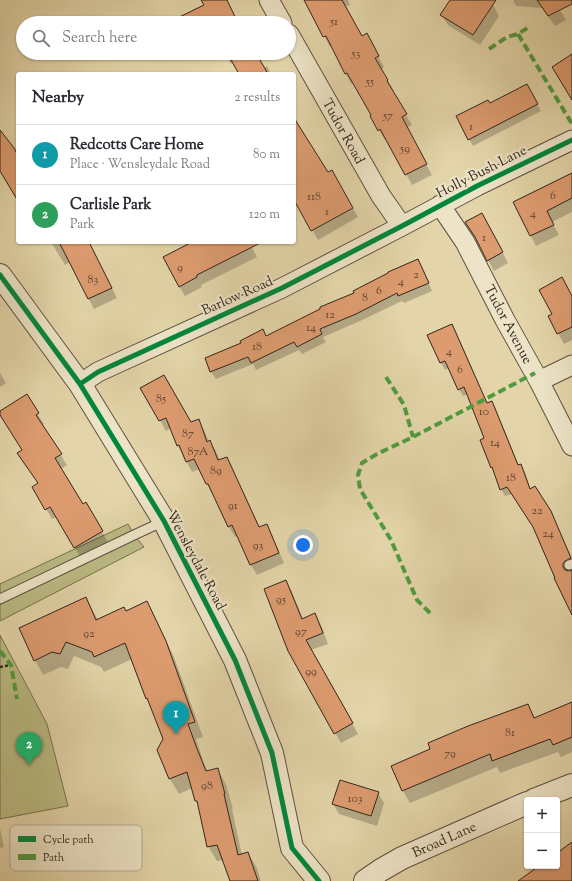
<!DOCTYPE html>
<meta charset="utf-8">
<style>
:root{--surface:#fff;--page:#f7f7f7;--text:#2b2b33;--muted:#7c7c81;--line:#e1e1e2;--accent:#db2777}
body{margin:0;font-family:"Sorts Mill Goudy",serif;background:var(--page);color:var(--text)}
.controls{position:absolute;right:12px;bottom:12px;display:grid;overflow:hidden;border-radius:4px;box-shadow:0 1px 3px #0004}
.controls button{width:36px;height:36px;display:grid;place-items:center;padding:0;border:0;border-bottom:1px solid var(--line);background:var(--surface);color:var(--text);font:20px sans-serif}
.you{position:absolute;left:303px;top:545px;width:14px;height:14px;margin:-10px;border:3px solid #fff;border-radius:50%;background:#1a73e8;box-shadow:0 0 0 6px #1a73e833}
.badge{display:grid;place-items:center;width:26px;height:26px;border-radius:50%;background:var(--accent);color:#fff;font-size:13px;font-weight:700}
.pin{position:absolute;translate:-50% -33px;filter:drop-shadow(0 1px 2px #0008)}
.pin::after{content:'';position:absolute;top:21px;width:14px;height:12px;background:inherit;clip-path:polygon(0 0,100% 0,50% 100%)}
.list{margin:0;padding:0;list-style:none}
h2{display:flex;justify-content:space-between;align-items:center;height:52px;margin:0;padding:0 16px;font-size:17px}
h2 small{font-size:13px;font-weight:400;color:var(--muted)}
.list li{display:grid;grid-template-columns:26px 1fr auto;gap:12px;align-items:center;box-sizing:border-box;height:60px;padding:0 16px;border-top:1px solid var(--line)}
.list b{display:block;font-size:15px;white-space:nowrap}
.list p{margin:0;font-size:13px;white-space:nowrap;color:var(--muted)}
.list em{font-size:13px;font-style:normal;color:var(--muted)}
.icon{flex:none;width:22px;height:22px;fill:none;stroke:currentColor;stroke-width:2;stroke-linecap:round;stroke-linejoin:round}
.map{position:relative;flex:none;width:572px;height:881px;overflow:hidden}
.search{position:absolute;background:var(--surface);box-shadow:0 1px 3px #0004;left:16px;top:16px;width:280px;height:44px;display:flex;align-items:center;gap:10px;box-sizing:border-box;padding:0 14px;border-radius:22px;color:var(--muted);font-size:15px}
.panel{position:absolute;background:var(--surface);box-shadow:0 1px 3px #0004;left:16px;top:72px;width:280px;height:172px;border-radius:4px}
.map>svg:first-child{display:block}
.green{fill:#bbbb83;stroke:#777050}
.shadow{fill:#0003}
.building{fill:#dd9c70;stroke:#33241d}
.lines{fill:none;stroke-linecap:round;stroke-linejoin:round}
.service-casing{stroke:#5f5040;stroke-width:11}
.minor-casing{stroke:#5f5040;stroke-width:21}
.tertiary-casing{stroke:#5f5040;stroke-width:24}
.path{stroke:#33241d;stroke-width:2.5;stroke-dasharray:3 2;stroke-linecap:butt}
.service{stroke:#ede4c7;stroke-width:9}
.minor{stroke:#ede4c7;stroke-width:19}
.tertiary{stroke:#ede4c7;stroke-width:22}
.quiet{stroke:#519b3f;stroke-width:4;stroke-dasharray:8 4;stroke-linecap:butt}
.cycleway-casing{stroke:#ede4c7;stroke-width:8}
.cycleway{stroke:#00873e;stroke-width:5}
.labels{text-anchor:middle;stroke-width:4;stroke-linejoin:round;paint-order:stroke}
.number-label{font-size:12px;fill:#5e4232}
.street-label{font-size:14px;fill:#33241d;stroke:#ede4c7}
.key{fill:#ede4c7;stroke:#b5aa94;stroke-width:1}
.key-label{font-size:11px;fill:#33241d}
</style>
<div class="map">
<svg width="572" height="881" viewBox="0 0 572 881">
<rect width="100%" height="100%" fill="#e3d5a9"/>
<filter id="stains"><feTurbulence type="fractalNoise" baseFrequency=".005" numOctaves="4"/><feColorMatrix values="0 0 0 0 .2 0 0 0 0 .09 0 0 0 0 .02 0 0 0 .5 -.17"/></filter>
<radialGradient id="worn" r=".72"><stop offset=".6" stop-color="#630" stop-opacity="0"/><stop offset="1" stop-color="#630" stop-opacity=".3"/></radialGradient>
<path class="green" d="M128,524L134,535L144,547L0,621V584Z
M0,635L47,724L68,806L0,819Z"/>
<path class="shadow" d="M305,0H348L350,5L345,7L361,37L372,45L384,67L381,69L394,91L392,92L412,125L407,128L432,175L412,185L387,139L385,140L371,117L373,116L353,83L351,84L332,46L330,47Z
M451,0H484L493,5L499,16L480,45L448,25L442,15Z
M513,0H554L566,20L555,26L542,8L516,6Z
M225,53H255L264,68L267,66L271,74H240L233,62L231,64Z
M527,85L541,111L473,146L469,139L489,104Z
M294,116L307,140L328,174L332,171L358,217L318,240L294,197Z
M572,174V212L552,222L559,235L536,246L514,203Z
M488,225L508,263L494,271L488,260Z
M51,242H85L100,265L117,298L94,309L70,262L65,265Z
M193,242H249L257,257L201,285L202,287L185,296L179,286Z
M418,260L422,268L432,291L404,303L402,301L360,321L323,337L326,342L302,354L299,350L256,370L253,364L216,379L211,372L206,359L266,337L356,293Z
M572,297V340L564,344L558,333Z
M452,325L456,332L487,404L492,403L496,410L519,466L521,465L525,472L531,490L550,511L554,519L572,559V566L568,569L567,571H572V612L535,529L512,494L505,496L501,489L495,472L492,467L485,439L468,394L463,396L459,389L449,368L445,370L441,363Z
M0,373L6,383L0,387Z
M142,389L190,423L198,420L204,430L209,442H210L216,451L220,461L226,458L232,468L260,528L267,525L272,535L284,563L257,575L251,565L238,535L235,537L229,527L213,493L212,494L207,484L200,469L192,472L178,446L171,428L166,431Z
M26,396L44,424L42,426L67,465L61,469L83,505L86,504L108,542L81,558L57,517L52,519L33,487L39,484L23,451L0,413V412Z
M286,581L292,592L303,619L315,615L321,625L328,644L311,650L358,734L341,743L289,651Z
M86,598L98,620L126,612L147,603L155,618L174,657L203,737L196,739L204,763L208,772L217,769L226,784L233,809H232L242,855L248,853L257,868L261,881H231L224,860L217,861L208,846L200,807L196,801L192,788L179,794L170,779L158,750L164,740L151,706L146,698L132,659L104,672L101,667L74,656L68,669L61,667L43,675L35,660Z
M572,703V752L561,757L558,752L500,773L497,767L410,803L403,791L393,767L528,705L535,718Z
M378,793L384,803L377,826L339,814L333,804Z
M0,828L4,847L0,848Z"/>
<path class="building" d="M201,0H227L238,23H167L204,5Z
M304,0H342L362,36L367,33L379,56L375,58L388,80L387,81L407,114L402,117L427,164L405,175L380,129L378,131L370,116L371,115L347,73L345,74L326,36L323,37Z
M450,0H496L473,35L440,15Z
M537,0H572V4L548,16Z
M227,53H256L268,74H239Z
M572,54V100L552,67Z
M527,84L538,104L468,140L456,116L488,100L490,103Z
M294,118L328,172L332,170L353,208L311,231L294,200Z
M0,130L14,148L18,155V201L0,171Z
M572,173V198L547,211L554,225L530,236L513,202Z
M482,213L503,252L487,261L475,237L465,222Z
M59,242H89L112,288L88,299Z
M192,242H262L197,275V277L179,287L163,257Z
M418,259L429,283L398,296L397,293L356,314L320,329L322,334L297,347L294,342L251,363L248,357L210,372L205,358L241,343L240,341L263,329L266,336L320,309V307L354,293L353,291L388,273V272Z
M562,277L572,296V327L557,334L548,316L552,314L539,290Z
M452,324L487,403L492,401L518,465L521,464L530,489L535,486L551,511L571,558L565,561L563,564V567L565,570L568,571L572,570V615L554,578H555L533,527L507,487L500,490L492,467L491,468L480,440L484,438L464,387L458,390L445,361L440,363L427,335Z
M164,375L191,422L199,419L207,442L210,440L218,460L227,457L259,527L267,524L279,553L250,565L232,525L228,527L208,484H206L194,459L186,462L179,445L177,446L166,418L159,421L140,388Z
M27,394L39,413L36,415L62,454L55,458L83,504L86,502L103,531L74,548L50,507L45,510L32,487L38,483L17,453L22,450L0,415V411Z
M286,580L302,619L315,613L323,633L306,640L353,723L334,734L288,651L264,589Z
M86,597L96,620L124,607L126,611L147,601L166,641L195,722L188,724L196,746L206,771L218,768L225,794H224L238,855L248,852L258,881H230L217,845L207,847L197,801H195L187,772L169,779L157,750L163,739L147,698L146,699L125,643L94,657L92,652L66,642L60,654L52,652L34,661L19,628Z
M572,702V737L553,745L550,739L492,761L490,754L402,791L391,766L430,749L428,743L468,726L528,704L534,718Z
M340,780L379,792L371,816L332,804Z
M572,842V881H518L539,866H557V853Z"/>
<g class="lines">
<g class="service-casing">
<path id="service" d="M569,565L572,564
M0,599L134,535L164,521"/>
</g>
<g class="minor-casing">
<path id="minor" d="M269,0L282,23
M289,34L381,196L402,226
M440,205L465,242L505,320L539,381L572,446
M539,381L572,365
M80,384L98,372L282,288L402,226L477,186L572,140"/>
</g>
<g class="tertiary-casing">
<path id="tertiary" d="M0,275L80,384L164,521L235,660L272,753L292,848L319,881
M534,800L572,785
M365,881L381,870L402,858L527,803"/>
</g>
<path class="path" d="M0,667L11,665"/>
<use href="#service" class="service"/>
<use href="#minor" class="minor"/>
<use href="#tertiary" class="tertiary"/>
<path class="quiet" d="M518,34L572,124
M489,49L507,37L518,34L529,27
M386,377L404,405L413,437
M430,613L417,600L391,540L360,489L358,475L362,463L377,454L413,437L535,373
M0,651L11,665L17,699"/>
<g class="cycleway-casing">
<path id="cycleway" d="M0,275L80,384L164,521L235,660L272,753L292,848L319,881
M80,384L98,372L282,288L402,226L477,186L572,140"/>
</g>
<use href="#cycleway" class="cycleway"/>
</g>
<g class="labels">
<g class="number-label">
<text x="334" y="25">51</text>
<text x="356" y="57">53</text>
<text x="370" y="85">55</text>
<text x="388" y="119">57</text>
<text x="471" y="130">1</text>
<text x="405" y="152">59</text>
<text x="553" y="199">6</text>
<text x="314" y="200">118</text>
<text x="327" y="215">1</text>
<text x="533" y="217">4</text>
<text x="484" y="241">1</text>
<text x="180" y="271">9</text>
<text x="416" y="278">2</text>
<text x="93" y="283">83</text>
<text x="401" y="285">4</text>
<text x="379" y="294">6</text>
<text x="365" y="301">8</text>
<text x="330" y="318">12</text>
<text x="311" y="331">14</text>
<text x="257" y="350">18</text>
<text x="449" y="355">4</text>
<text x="460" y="373">6</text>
<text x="161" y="402">85</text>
<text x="484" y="415">10</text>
<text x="188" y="437">87</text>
<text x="495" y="446">14</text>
<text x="198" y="455">87A</text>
<text x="216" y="474">89</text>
<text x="511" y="481">18</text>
<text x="233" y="509">91</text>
<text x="537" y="514">22</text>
<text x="548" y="537">24</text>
<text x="258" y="549">93</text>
<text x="281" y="603">95</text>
<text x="301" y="635">97</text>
<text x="89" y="637">92</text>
<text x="311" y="675">99</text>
<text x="510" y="736">81</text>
<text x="450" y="757">79</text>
<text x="207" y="789">98</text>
<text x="355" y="802">103</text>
</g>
<g class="street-label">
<text transform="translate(344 131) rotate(61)" y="5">Tudor Road</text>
<text transform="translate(481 171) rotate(-27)" y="5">Holly Bush Lane</text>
<text transform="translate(237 295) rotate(-24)" y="5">Barlow Road</text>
<text transform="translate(509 324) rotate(62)" y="5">Tudor Avenue</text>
<text transform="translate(197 560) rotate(62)" y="5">Wensleydale Road</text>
<text transform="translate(444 839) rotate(-24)" y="5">Broad Lane</text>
</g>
</g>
<rect x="10" y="825" width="132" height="46" rx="6" class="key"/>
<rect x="18" y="836" width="18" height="6" fill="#00873e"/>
<rect x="18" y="854" width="18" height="6" fill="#519b3f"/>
<g class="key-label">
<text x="43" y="843">Cycle path</text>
<text x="43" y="861">Path</text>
</g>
<rect width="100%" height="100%" filter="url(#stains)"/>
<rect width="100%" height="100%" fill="url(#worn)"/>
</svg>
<div class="controls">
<button>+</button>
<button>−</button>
</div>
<div class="you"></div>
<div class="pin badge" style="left:176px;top:734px;background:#0f9aa8">1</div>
<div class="pin badge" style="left:29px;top:765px;background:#2e9e5b">2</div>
<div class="search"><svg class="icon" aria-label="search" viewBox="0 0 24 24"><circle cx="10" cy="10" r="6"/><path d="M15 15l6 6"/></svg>Search here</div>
<section class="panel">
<h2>Nearby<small>2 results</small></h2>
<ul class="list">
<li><span class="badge" style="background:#0f9aa8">1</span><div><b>Redcotts Care Home</b><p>Place · Wensleydale Road</p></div><em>80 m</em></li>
<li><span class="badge" style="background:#2e9e5b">2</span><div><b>Carlisle Park</b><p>Park</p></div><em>120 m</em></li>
</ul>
</section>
</div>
